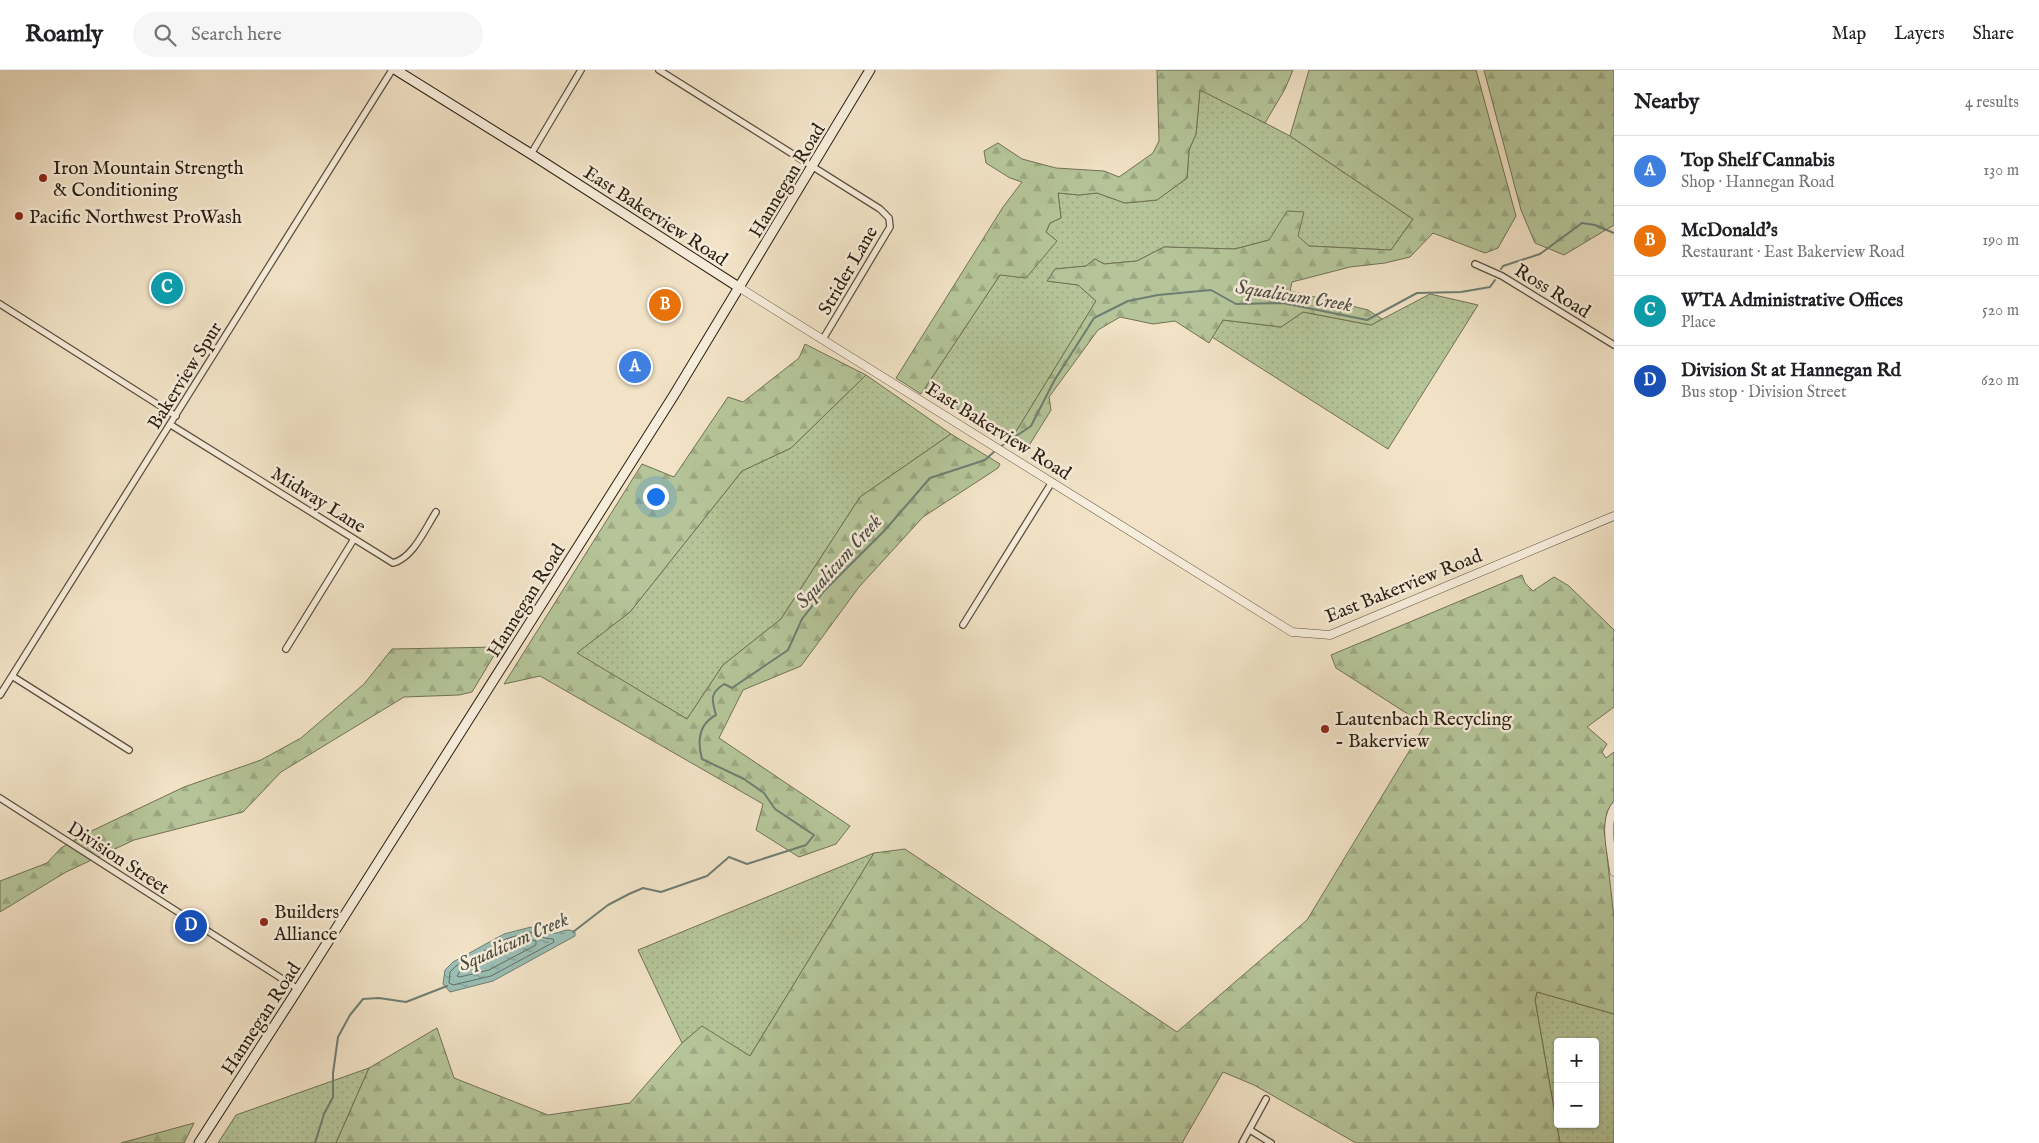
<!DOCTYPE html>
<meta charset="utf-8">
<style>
:root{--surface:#fff;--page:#f6f6f6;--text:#202124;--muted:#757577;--line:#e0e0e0;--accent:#1a73e8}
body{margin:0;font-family:"IM FELL English",serif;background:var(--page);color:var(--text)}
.controls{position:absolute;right:15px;bottom:15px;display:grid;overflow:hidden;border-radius:5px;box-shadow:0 1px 4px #0004}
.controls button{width:45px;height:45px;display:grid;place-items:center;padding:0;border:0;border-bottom:1px solid var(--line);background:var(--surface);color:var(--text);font:25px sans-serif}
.you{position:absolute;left:655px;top:426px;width:18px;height:18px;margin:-12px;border:4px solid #fff;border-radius:50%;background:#1a73e8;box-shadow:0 0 0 8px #1a73e833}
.badge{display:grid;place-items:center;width:32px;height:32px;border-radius:50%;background:var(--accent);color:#fff;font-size:16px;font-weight:700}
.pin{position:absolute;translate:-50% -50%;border:2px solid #fff;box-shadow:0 1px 5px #0006}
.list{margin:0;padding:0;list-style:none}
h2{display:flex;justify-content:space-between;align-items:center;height:65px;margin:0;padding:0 20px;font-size:21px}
h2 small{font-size:16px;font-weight:400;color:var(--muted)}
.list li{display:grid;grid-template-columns:32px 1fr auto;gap:15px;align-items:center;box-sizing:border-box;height:70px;padding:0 20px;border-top:1px solid var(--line)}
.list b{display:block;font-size:19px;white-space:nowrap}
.list p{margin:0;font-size:16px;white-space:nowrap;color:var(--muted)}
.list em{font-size:16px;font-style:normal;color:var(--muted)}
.icon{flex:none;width:28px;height:28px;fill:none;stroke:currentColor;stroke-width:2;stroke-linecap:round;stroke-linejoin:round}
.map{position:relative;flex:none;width:1614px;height:1073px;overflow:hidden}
header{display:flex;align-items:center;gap:30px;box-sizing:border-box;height:70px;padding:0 25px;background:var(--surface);border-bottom:1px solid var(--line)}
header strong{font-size:24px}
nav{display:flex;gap:28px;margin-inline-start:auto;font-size:18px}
.search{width:350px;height:45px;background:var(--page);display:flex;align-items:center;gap:12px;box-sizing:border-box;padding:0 18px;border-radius:28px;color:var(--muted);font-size:19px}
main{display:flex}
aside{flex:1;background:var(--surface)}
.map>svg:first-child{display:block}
.grass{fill:url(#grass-dots);stroke:#707255;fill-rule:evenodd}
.forest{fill:url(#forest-firs);stroke:#707255}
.water{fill:url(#water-ripples);stroke:#6e7e73}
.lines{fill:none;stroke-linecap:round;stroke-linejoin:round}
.shore{stroke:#626e63;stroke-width:1}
.stream{stroke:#6e7e73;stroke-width:2}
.minor-casing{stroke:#5c4f3e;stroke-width:8}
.tertiary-casing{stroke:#5c4f3e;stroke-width:9}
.secondary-casing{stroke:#2a1e11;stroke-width:11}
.minor{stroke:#f7eddb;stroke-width:5.5}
.tertiary{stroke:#f7eddb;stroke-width:8}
.secondary{stroke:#f7eddb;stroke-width:9}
.poi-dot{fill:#8f2418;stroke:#f7eddb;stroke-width:2}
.labels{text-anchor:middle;stroke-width:5;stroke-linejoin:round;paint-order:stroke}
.poi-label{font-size:19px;fill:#2a1e11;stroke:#f7eddb;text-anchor:start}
.street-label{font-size:19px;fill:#2a1e11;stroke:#f7eddb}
.water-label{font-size:20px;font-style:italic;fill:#4c4e42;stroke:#f7eddb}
</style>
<header>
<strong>Roamly</strong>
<div class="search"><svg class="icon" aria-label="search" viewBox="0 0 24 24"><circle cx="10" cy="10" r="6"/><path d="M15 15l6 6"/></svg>Search here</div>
<nav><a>Map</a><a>Layers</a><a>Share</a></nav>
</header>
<main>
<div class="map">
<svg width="1614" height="1073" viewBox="0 0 1614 1073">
<defs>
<pattern id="grass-dots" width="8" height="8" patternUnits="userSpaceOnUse" patternTransform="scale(1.25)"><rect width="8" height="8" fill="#b5c599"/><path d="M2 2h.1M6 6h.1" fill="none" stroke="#9ca983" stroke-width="1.8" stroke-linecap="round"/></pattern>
<pattern id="forest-firs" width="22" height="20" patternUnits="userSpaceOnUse" patternTransform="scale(1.25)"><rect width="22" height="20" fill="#b5c599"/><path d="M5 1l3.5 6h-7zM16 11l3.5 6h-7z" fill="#9ca983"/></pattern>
<pattern id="water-ripples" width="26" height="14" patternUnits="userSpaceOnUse" patternTransform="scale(1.25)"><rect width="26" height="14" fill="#9bbeb5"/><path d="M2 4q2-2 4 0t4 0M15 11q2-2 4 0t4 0" fill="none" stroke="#7f9a92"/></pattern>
</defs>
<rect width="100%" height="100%" fill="#f2e3c7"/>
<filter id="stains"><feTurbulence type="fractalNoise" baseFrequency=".004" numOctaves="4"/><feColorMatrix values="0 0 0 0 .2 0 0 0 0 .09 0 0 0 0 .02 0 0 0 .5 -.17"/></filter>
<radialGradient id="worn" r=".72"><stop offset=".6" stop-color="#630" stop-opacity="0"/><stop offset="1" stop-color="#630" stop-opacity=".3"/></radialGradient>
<path class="grass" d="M1200,19L1290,66L1413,149L1391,180L1309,176L1297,166L1269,170L1235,179L1164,177L1137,191L1104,194L1095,189L1086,196L1055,199L1048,211L1078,215L1096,231L1009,373L925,318L1000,205L1057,171L1046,162L1050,153L1061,148L1058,123L1079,125L1097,123L1125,133L1157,130L1187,108L1189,80L1196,64Z
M1430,224L1478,235L1388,379L1212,267L1223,250L1281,257L1303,242L1371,255Z
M866,305L951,364L860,427L781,549L723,595L687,649L576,583L630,542L742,401L791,378Z
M874,783L750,986L702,957L682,973L638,880Z
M1537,922L1614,944V1073H1560L1535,930ZM1558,972H1595V1054H1558Z
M369,998L336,1073H218L236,1045Z"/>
<path class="forest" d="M1157,0H1293L1285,19L1265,53L1200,20L1196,64L1189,80L1187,108L1157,130L1125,133L1097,123L1079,125L1058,123L1061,148L1050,153L1046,162L1057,171L1026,208L1000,205L921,324L896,308L1003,137L1022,112L1010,108L986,93L984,81L998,73L1022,89L1056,98L1104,101L1119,107L1153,83L1159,71Z
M1309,0H1476L1516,146L1498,178L1485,183L1433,163L1410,187L1385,193L1350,197L1292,212L1290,221L1368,240L1382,249L1371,255L1303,242L1281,257L1223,250L1209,273L1175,251L1153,254L1120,247L1098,260L1049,327L1051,340L1025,382L1009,373L1096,231L1078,215L1047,211L1055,199L1086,196L1095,189L1104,194L1137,191L1164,177L1235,179L1269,170L1287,141L1304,142L1298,166L1309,176L1391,180L1413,149L1290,66Z
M1484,0H1614V155L1564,185L1535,173L1521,140Z
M805,274L866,305L791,378L742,401L630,542L577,583L687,649L723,595L781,549L860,427L951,364L1000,394L998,398L923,447L859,517L801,596L743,620L719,668L850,756L836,774L799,787L756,760L763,734L540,606L504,614L642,394L674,407L728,327L743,332L799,288Z
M1522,505L1525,513L1533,521L1554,507L1569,516L1614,560V637L1587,657L1607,674L1602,682L1606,688L1614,682V730L1607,742L1604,759L1614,848V944L1537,922L1535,930L1560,1073H1356L1254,1015L1223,1002L1182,1073H336L369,998L437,958L454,1008L548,1045L630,1033L682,973L702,956L750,986L874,783L905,779L1177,962L1307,850L1425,655L1336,598L1331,585Z
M499,577L472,622L459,625L404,627L281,702L243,742L134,770L66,802L0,842V811L47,793L61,778L83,765L184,717L261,690L301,668L364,614L392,579Z
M194,1053L184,1073H121Z"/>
<path class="water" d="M531,857C536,859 541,862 547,863C559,866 565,856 575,862V866L493,911L450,922L443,914L445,900L453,892L504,864Z"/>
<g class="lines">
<path class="shore" d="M530,862L545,868L553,869L554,872L491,906L453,915L449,913L450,902L456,896L506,869Z
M530,869L536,871V875L489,900L460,907L457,906L460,901L508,874Z"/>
<path class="stream" d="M1501,199L1503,196L1540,184L1582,153L1595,155L1614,163
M1000,377L1031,356L1054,311L1094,248L1128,231L1158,225L1211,220L1236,234L1283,233L1367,250L1417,223L1461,222L1490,217L1495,210
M573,862L608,835L629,824L643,818L661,822L707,806L729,787L747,794L806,775L814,765L775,739L764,723L744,709L702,689C697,671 699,654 716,645C712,630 709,624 724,614L732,618L788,580L802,549L824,521L885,460L930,408L985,390L996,380
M315,1073L324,1044L333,1027V1003L338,967L350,945L363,929L379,928L406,932L447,916"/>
<g class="minor-casing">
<path id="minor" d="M659,0L880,139L889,148L890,157L823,269
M531,84L581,0
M1475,194L1502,206L1614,275
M0,234L176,346
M171,355L393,493C413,488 425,459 436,442
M963,555L1052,412
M286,579L354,469
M12,606L129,680
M0,625L392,0
M0,728L298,919
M1250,1060L1271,1073
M1242,1073L1266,1029"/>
</g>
<g class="tertiary-casing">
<path id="tertiary" d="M740,218L1292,562L1330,565L1614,446
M1614,738C1604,755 1612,783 1614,802"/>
</g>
<g class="secondary-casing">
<path id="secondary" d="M396,0L531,84L740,218
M199,1073L298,919L674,325L870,0"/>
</g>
<use href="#minor" class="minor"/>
<use href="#tertiary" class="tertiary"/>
<use href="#secondary" class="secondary"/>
</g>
<g class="poi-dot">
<circle cx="43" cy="108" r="5"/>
<circle cx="19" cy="146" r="5"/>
<circle cx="1325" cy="659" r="5"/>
<circle cx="264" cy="852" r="5"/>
</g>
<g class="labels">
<g class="poi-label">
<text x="53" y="104">Iron Mountain Strength<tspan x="53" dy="22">&amp; Conditioning</tspan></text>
<text x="29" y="153">Pacific Northwest ProWash</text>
<text x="1335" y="655">Lautenbach Recycling<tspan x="1335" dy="22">- Bakerview</tspan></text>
<text x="274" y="848">Builders<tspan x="274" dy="22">Alliance</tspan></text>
</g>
<g class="street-label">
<text transform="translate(786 110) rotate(-59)" y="7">Hannegan Road</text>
<text transform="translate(656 145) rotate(33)" y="7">East Bakerview Road</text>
<text transform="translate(847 200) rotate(-60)" y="7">Strider Lane</text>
<text transform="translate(1553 220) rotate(32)" y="7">Ross Road</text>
<text transform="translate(184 305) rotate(-58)" y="7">Bakerview Spur</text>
<text transform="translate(999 360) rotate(32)" y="7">East Bakerview Road</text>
<text transform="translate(319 429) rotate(32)" y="7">Midway Lane</text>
<text transform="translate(1403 515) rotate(-22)" y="7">East Bakerview Road</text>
<text transform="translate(525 530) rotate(-58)" y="7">Hannegan Road</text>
<text transform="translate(119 787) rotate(33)" y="7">Division Street</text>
<text transform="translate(260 948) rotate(-57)" y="7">Hannegan Road</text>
</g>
<g class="water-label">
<text transform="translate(1294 225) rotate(9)" y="7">Squalicum Creek</text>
<text transform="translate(838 491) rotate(-48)" y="7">Squalicum Creek</text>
<text transform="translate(513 871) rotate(-24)" y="7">Squalicum Creek</text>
</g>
</g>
<rect width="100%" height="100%" filter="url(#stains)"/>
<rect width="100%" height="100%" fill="url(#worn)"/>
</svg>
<div class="controls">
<button>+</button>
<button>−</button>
</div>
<div class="you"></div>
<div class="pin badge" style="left:635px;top:297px;background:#3f7fe0">A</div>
<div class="pin badge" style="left:665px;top:235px;background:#e8710a">B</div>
<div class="pin badge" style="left:167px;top:218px;background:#0f9aa8">C</div>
<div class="pin badge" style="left:191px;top:856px;background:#1a4fb4">D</div>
</div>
<aside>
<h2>Nearby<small>4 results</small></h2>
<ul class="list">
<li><span class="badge" style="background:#3f7fe0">A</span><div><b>Top Shelf Cannabis</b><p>Shop · Hannegan Road</p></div><em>130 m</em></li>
<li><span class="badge" style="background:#e8710a">B</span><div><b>McDonald's</b><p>Restaurant · East Bakerview Road</p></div><em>190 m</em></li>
<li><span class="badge" style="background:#0f9aa8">C</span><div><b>WTA Administrative Offices</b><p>Place</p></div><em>520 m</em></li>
<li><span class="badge" style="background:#1a4fb4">D</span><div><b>Division St at Hannegan Rd</b><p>Bus stop · Division Street</p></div><em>620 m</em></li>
</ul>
</aside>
</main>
